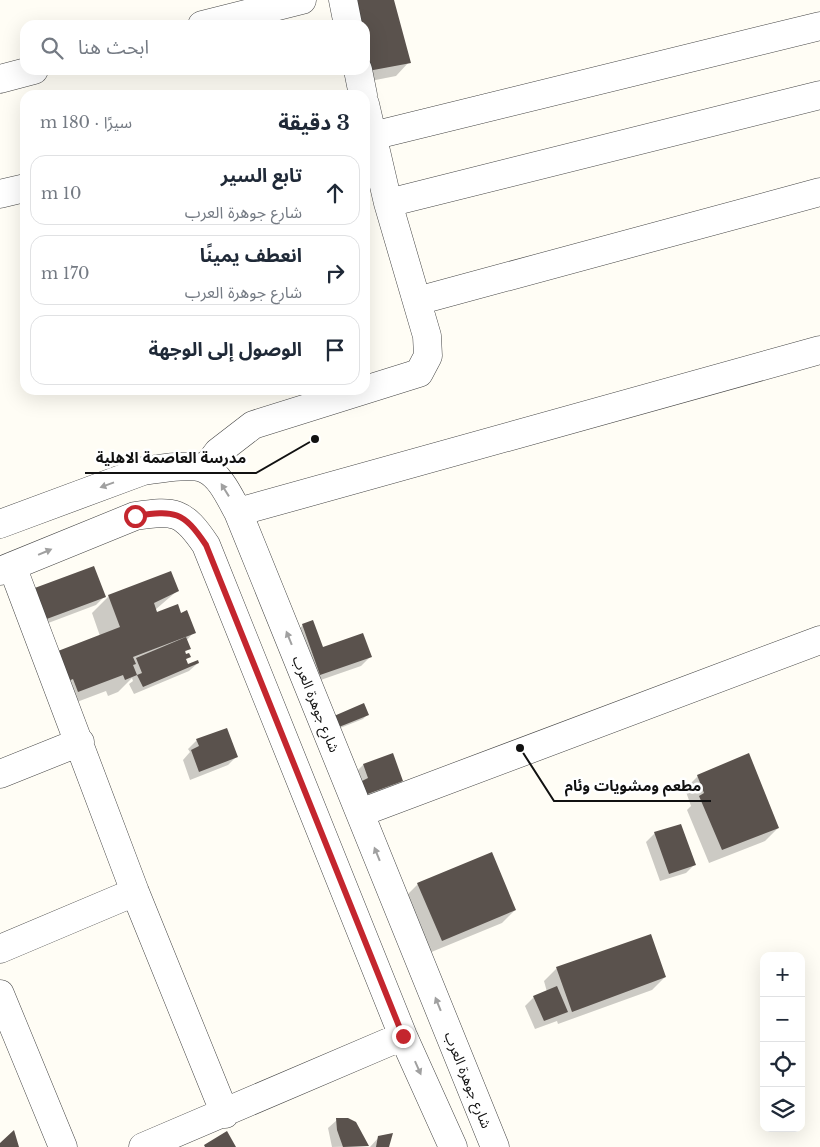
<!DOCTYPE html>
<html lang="ar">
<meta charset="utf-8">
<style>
:root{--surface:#fff;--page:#f6f6f7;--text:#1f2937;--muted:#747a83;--line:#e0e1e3}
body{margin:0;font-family:"Libre Baskerville","Noto Sans Arabic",serif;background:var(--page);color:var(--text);direction:rtl}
.controls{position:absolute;right:15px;bottom:15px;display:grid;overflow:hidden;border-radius:10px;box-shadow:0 5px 20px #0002}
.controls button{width:45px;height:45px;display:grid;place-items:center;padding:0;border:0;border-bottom:1px solid var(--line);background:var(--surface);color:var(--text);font:25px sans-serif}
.stop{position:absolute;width:15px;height:15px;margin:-11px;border:4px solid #c4262e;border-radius:50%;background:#fff}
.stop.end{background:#c4262e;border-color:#fff;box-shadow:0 1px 5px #0008}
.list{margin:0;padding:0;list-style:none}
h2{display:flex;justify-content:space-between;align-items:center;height:65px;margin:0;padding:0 20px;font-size:21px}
h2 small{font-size:16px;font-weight:400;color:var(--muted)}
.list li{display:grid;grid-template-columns:32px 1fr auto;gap:15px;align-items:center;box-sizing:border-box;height:70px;margin:0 10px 10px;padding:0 10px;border:1px solid var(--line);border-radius:15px}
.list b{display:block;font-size:19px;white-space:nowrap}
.list p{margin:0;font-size:16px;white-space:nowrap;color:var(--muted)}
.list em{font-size:16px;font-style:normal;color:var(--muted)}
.icon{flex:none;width:28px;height:28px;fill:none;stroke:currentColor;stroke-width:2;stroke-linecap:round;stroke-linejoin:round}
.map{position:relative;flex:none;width:820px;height:1147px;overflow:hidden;direction:ltr}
.search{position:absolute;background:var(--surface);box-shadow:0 5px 20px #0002;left:20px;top:20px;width:350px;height:55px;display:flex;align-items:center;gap:12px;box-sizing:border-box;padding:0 18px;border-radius:15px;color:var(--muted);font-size:19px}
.panel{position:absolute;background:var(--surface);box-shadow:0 5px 20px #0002;left:20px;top:90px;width:350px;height:305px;border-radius:15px;direction:rtl}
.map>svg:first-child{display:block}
.shadow{fill:#0003}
.building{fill:#5a524d}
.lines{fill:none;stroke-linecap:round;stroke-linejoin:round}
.minor-casing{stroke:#444;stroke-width:29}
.minor{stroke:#fff;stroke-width:28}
.oneway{fill:#a0a0a0}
.route{stroke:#c4262e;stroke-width:6}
.labels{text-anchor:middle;stroke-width:5;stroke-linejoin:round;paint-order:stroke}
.street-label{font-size:14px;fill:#111;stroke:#fff}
.leader{fill:none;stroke:#111;stroke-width:2}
.callout-dot{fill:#111;stroke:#fff;stroke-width:2}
.callout-label{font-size:15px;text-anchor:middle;font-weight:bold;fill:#111;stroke:#fff;stroke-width:5;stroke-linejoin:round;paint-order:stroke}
</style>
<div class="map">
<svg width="820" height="1147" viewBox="0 0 820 1147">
<rect width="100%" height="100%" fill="#fffdf5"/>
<path class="shadow" d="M393,0L409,62L396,76L355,84L365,70V25Z
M177,591L155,610L156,614H181L194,632L186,641L189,648L184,653L189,656L185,660L187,666L198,663L189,671L134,694L129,684L133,681L132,678L118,692L108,696L106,691L61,708L56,695L100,636L92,613L109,596Z
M104,597L96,605L35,628L24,598Z
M303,625L322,648L370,657L361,666L312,683L294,634Z
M367,715L363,719L335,730L331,721Z
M197,740L236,757L228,765L190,780L183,760L190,752L188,749Z
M363,765L402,781L393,790L356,803L355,773Z
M698,776L778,828L765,841L709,863L687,810L691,806L685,789Z
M655,833L695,864L686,873L660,881L646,842Z
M418,884L515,910L502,923L429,953L405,897Z
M557,968L665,977L652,990L558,1024L557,1021L535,1029L525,1006L534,997L547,992L544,981Z
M337,1120L367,1146L332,1147L328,1128Z
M379,1137L388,1147H370Z"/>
<path class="building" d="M350,0H394L411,63L368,71L365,60V25H356Z
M94,566L106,597L44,620L32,589Z
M171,571L179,591L154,603L157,612L178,604L181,613L187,610L196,633L133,657L136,664L133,665L137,675L125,680L123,675L78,692L73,679L68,681L58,651L120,627L108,595Z
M313,620L323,647L363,633L372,657L320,675L302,624Z
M186,637L191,649L185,651L186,654L189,653L191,657L186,659L188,664L198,660L199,663L143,687L137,675L142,673L136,658Z
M364,703L369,715L339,727L334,716Z
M227,728L238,757L199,772L191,750L199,746L196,739Z
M393,753L403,781L365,795L360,782L368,778L363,764Z
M749,753L779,828L722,850L699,796L704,793L697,775Z
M681,824L696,865L669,874L654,832Z
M492,852L516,910L442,941L417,883Z
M651,934L666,977L572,1012L556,967Z
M557,986L568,1012L544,1021L533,996Z
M336,1118H348L356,1122L369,1146L343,1147L337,1130Z
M14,1130L19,1147H0V1143Z
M227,1131L236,1147H205L204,1145Z
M393,1133L389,1147H376L378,1136Z"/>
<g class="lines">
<g class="minor-casing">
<path id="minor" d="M343,0L348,25
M202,25L302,0
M358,70L363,95
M0,79L34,70
M372,136L820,26
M0,194L25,188
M388,203L820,95
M417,301L820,192
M205,469L218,452L253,425L419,373L428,356L427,336L388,203L365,104
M238,512L820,350
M0,524L143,471C156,469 192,463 205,469C221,476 230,498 238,512L495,1147
M12,566L135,892L225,1114
M0,571L135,516C175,510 183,511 206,545L403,1036L453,1147
M0,774L80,742
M360,813L820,640
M0,949L135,892
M0,994L63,1147
M143,1147L403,1036"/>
</g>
<use href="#minor" class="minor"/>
</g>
<defs><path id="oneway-solid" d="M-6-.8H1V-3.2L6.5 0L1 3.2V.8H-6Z" transform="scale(1.25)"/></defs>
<g class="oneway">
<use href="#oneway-solid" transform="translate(107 485) rotate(160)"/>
<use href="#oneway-solid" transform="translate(225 490) rotate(-122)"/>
<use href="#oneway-solid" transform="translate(45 552) rotate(-23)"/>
<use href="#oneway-solid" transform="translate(289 638) rotate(-112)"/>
<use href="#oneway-solid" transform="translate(377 854) rotate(-112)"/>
<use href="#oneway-solid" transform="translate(438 1004) rotate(-112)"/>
<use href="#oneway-solid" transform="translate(418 1068) rotate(66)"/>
</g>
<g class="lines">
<path class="route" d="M135,516C175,510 183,511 206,545L403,1036"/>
</g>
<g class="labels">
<g class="street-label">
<text transform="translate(316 704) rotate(68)" y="5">شارع جوهرة العرب</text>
<text transform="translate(468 1080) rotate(68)" y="5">شارع جوهرة العرب</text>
</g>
</g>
<path class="leader" d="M315 439L256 473H85M520 748L554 801H711"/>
<g class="callout-dot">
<circle cx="315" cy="439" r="5"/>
<circle cx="520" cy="748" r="5"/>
</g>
<g class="callout-label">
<text x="171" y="463">مدرسة العاصمة الاهلية</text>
<text x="633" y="791">مطعم ومشويات وئام</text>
</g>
</svg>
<div class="controls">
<button>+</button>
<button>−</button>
<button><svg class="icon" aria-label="locate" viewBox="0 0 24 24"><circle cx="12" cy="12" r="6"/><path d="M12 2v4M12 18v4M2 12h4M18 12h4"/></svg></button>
<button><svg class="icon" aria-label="layers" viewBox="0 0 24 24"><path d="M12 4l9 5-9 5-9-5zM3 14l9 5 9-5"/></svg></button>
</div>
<div class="stop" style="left:135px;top:516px"></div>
<div class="stop end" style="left:403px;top:1036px"></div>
<div class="search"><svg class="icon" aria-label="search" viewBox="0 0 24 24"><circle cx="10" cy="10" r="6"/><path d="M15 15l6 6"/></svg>ابحث هنا</div>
<section class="panel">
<h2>3 دقيقة<small>سيرًا · 180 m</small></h2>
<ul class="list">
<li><svg class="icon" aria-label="ahead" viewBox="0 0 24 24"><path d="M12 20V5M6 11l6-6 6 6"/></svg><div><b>تابع السير</b><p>شارع جوهرة العرب</p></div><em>10 m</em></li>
<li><svg class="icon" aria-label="right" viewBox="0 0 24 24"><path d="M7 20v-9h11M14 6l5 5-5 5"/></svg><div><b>انعطف يمينًا</b><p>شارع جوهرة العرب</p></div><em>170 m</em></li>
<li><svg class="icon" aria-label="arrive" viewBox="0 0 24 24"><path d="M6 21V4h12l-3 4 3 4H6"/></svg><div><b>الوصول إلى الوجهة</b></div></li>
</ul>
</section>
</div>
